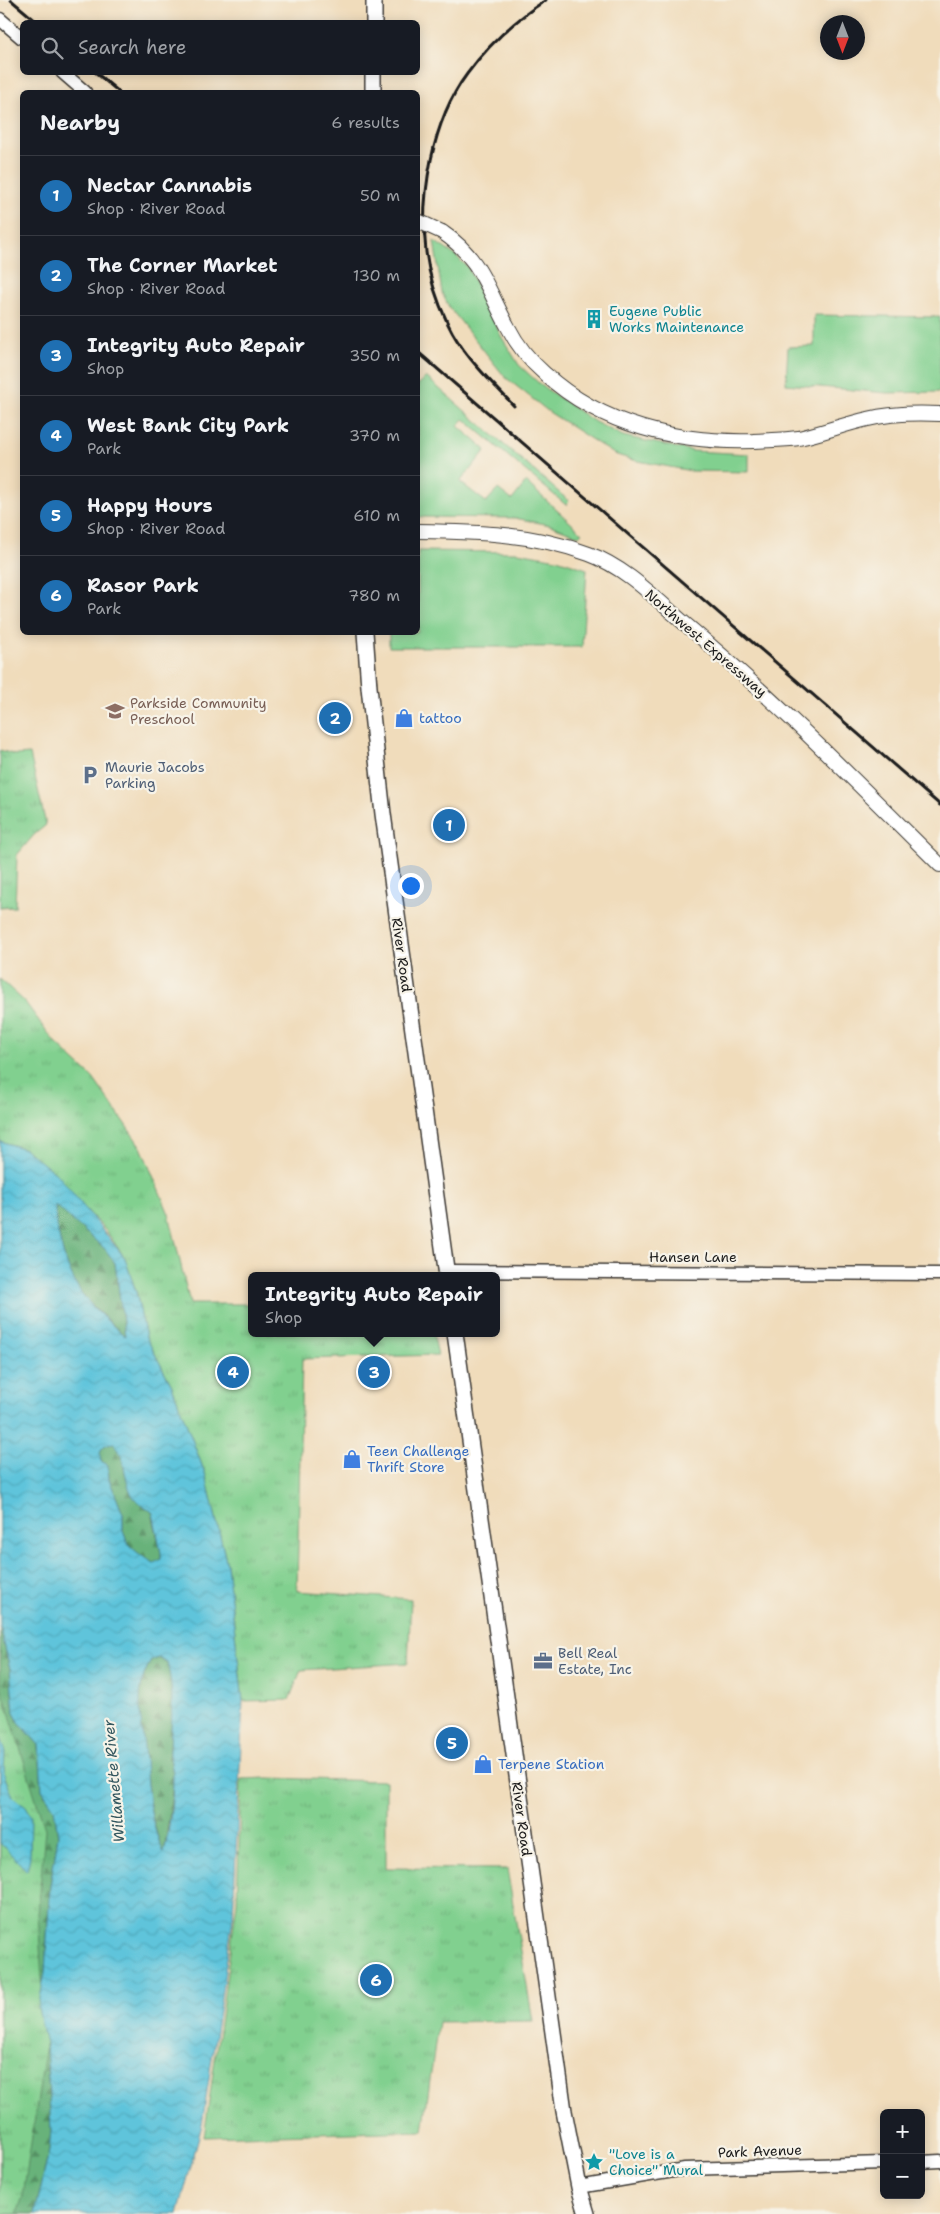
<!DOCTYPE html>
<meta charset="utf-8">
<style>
:root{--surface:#171b24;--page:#20242c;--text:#f1f3f6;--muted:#9ea1a6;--line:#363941;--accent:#1f6fb2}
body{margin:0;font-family:"Shantell Sans",sans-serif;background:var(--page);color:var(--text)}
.controls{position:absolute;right:15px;bottom:15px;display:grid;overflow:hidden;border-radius:8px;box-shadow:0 2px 12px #0003}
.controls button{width:45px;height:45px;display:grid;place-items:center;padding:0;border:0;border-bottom:1px solid var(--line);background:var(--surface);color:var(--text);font:25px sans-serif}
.compass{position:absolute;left:820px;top:15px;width:45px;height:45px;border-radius:50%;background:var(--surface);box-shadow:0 2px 12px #0003;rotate:180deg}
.you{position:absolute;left:410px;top:885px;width:18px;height:18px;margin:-12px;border:4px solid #fff;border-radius:50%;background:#1a73e8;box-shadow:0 0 0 8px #1a73e833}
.badge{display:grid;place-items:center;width:32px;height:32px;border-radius:50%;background:var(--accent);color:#fff;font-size:16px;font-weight:700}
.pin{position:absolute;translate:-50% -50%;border:2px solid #fff;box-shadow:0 1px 5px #0006}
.popup{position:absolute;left:248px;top:1272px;width:252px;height:65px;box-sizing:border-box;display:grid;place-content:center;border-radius:8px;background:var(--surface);filter:drop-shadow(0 1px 4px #0005);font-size:16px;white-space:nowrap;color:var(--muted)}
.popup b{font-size:19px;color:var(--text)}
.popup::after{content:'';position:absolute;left:50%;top:100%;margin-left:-10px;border:10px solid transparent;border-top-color:var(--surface)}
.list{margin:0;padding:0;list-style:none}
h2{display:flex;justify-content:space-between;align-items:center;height:65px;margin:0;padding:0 20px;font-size:21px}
h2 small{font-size:16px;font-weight:400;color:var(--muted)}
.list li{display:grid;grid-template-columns:32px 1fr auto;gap:15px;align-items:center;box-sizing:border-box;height:80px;padding:0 20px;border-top:1px solid var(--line)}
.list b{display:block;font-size:19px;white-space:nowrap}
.list p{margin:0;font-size:16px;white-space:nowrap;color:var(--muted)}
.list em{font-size:16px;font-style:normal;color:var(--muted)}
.icon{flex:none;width:28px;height:28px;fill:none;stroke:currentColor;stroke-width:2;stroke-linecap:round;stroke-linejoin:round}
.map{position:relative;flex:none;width:940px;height:2214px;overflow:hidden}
.search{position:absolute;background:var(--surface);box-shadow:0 2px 12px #0003;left:20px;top:20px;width:400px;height:55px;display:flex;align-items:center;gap:12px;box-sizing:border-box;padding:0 18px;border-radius:8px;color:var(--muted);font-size:19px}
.panel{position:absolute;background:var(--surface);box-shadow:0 2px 12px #0003;left:20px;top:90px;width:400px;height:545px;border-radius:8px}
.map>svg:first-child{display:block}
.grass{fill:#81d08f;stroke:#4e7656}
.forest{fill:url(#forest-firs);stroke:#42674b}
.park{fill:url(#park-tufts);stroke:#4e7656}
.water{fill:url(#water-waves);stroke:#3d707c;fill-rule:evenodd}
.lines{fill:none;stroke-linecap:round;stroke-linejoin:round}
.tertiary-casing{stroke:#3c3934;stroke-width:15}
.secondary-casing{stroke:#3c3934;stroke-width:16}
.primary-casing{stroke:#3c3934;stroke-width:18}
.tertiary{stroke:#fff;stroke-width:12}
.secondary{stroke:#fff;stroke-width:14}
.primary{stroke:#fff;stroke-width:15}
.rail{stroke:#1c1c1c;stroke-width:3}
.secondary-bridge-casing{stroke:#3c3934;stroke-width:16;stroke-linecap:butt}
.secondary-bridge{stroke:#fff;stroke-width:14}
.labels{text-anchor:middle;stroke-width:4.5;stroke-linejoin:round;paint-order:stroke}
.culture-label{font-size:14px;fill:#0d838f;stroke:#f7f3e8;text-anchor:start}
.street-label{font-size:14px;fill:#1c1c1c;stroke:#f7f3e8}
.education-label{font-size:14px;fill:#785e54;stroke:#f7f3e8;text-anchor:start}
.shop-label{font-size:14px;fill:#366cbe;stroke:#f7f3e8;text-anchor:start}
.service-label{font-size:14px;fill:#4e5e75;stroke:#f7f3e8;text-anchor:start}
.water-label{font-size:15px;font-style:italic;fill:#33575f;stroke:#f7f3e8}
</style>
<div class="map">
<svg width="940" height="2214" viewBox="0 0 940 2214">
<defs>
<pattern id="forest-firs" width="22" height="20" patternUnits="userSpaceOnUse" patternTransform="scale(1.25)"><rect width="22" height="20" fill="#68b27a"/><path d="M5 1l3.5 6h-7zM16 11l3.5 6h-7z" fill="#559063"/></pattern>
<pattern id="park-tufts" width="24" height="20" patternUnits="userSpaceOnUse" patternTransform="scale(1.25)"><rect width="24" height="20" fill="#81d08f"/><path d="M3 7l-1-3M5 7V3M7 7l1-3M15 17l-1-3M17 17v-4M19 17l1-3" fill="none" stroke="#6fb27b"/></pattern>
<pattern id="water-waves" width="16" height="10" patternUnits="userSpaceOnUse" patternTransform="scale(1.25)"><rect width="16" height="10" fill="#5ec4db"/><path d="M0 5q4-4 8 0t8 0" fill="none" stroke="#51a8bb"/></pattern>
</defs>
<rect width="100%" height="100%" fill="#f7f3e8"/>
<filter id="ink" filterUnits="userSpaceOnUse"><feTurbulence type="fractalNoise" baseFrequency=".02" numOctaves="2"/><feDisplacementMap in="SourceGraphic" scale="10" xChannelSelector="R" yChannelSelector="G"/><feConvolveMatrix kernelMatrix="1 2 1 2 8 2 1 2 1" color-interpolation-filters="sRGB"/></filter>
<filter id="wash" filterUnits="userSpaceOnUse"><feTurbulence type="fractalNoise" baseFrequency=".0096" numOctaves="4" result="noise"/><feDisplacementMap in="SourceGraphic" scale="20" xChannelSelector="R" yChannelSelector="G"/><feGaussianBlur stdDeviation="1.12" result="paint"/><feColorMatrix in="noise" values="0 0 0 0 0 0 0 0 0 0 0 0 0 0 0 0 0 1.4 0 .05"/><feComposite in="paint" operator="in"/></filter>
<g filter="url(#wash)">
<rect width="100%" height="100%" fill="#f0dcbb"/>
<path class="grass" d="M434,241L456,256L468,268L501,336L519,365L542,386L595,422L623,436L693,451L749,454V472L691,471L633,460L614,454L549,412L505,377L449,307L442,293Z
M814,315L940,317V392L887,393L786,384L788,347L814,346Z
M426,377L569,501L566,505L464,419L458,426L486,450L460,482L486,502L498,489L512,500L526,482L582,533L579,536L550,525L515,518L418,517V383L419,384Z
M418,551L518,552L557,559L587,569L582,647H389V633L418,632Z"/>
<path class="forest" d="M55,1204L106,1249L115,1263L125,1336C112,1324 98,1312 86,1299C68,1278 55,1232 55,1204Z
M114,1442C126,1457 123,1478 132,1494C135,1501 147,1507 152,1512L161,1553V1559L154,1563L138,1553L128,1544L123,1531V1514L109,1479L108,1465L101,1461C98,1449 103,1444 114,1442Z
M0,1626L10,1669L14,1713L19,1722L39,1745L42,1790L54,1808L58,1836L50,1886L45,1972L38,2008L46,2044L51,2130L49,2151L35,2214H0Z
M159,1658L167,1663C176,1696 171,1718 170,1751C169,1760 173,1769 173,1777C172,1803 167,1829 164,1854C148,1814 148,1788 143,1746C140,1717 134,1687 151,1661Z"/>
<path class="park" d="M0,750L16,755L30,754L46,825L34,835L17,855L15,907L0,908Z
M0,979L25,1002L54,1041L93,1078L141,1147L169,1214L190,1304H251L252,1333H433L438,1355L302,1359L297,1591L411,1599L408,1663L301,1670L289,1700L243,1701L227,1565L206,1476L172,1386L146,1337L136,1292L125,1258L106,1231L83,1206L25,1149L0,1141Z
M0,1683L45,1829L38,1914L46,2044L23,2196L17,2214H0Z
M268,1778L386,1781V1868L507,1869L533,2021L438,2022L423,2131L204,2137L237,1902L241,1779Z"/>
<path class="water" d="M0,1141L25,1149L59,1176L125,1258L136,1292L146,1337L172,1386L206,1476L227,1565L243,1701L233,1918L202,2125L178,2214H35L49,2151L51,2130L46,2044L38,2008L45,1972L50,1886L58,1836L54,1808L42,1790L39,1745L19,1722L14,1713L10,1669L0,1626ZM55,1205L105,1249L115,1263L125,1336C112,1325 97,1312 86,1299C68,1278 55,1232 55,1205ZM114,1443C126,1457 123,1478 132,1495C135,1501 147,1507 153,1513L161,1553V1559L154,1563L138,1553L128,1544L123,1531V1514L109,1479L108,1465L101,1461C98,1449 103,1444 114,1443ZM159,1658L167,1663C175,1693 171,1720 170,1750C169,1759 173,1768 173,1777C173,1801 169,1830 164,1853C148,1819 147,1784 144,1747C141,1718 134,1687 151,1661Z
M0,1737L5,1753L4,1774L8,1785L14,1798L26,1807L31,1816L30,1858L27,1871L0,1843Z"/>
</g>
<g filter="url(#ink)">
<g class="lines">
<g class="tertiary-casing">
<path id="tertiary" d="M0,19L22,38
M62,72L85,92
M446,1271L940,1274
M921,2162L940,2161
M579,2187L685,2169L884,2163"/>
</g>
<g class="secondary-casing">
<path id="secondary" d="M442,232C481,258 487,289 508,327C517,345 530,361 545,374C602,426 678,443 753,441C768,440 784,440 799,438C822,433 845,424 868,419C891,413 917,413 940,414
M418,531C476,532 533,533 589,554C625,567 655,598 684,623C774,698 856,782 940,865"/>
</g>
<g class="primary-casing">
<path id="primary" d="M374,22V0
M373,92V72
M365,632L369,687L383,814L447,1276
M455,1333L564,2111L579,2187L587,2214"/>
</g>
<use href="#tertiary" class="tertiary"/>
<use href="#secondary" class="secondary"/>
<use href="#primary" class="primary"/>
<path class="rail" d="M11,0L37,22
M95,72L119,92
M418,352L940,805
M514,406C490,380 463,356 448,324C437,301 429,276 426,252C420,195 432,121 467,74C489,44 515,20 546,0"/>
<g class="secondary-bridge-casing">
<path id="secondary-bridge" d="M418,221L442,232"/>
</g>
<use href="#secondary-bridge" class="secondary-bridge"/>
</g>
</g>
<defs>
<g id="building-bare" transform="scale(1.5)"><path d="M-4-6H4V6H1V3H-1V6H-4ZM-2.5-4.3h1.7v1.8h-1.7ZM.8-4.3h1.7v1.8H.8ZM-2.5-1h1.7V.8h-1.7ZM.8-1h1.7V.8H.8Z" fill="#0f9aa8" stroke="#f7f3e8" stroke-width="2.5" paint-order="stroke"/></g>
<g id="school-bare" transform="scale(1.5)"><path d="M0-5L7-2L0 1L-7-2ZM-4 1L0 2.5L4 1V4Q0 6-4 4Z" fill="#8d6e63" stroke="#f7f3e8" stroke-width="2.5" paint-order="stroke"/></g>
<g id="shop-bare" transform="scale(1.5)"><path d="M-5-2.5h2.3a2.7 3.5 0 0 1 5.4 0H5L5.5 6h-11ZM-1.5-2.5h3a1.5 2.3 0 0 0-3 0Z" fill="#3f7fe0" stroke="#f7f3e8" stroke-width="2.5" paint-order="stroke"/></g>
<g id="parking-bare" transform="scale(1.5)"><path d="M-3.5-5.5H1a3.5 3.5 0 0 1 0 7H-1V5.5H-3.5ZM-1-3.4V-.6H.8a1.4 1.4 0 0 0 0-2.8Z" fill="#5c6f8a" stroke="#f7f3e8" stroke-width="2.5" paint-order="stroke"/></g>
<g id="office-bare" transform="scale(1.5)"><path d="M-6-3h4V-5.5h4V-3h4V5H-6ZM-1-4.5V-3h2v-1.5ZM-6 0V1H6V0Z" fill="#5c6f8a" stroke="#f7f3e8" stroke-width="2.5" paint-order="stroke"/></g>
<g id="sight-bare" transform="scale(1.5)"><path d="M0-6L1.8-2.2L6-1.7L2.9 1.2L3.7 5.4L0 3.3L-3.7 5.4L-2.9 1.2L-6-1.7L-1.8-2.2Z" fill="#0f9aa8" stroke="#f7f3e8" stroke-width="2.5" paint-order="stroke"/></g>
</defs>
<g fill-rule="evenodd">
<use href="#building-bare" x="594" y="319"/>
<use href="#school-bare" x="115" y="711"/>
<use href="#shop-bare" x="404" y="718"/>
<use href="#parking-bare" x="90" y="775"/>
<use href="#shop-bare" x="352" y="1459"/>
<use href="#office-bare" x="543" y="1661"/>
<use href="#shop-bare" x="483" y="1764"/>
<use href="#sight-bare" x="594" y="2162"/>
</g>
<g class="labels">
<g class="culture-label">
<text x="609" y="316">Eugene Public<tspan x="609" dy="16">Works Maintenance</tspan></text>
<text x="609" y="2159">"Love is a<tspan x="609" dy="16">Choice" Mural</tspan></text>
</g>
<g class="street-label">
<text transform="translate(706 643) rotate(41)" y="5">Northwest Expressway</text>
<text transform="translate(402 955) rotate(82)" y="5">River Road</text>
<text x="693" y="1262">Hansen Lane</text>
<text transform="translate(522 1819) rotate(82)" y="5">River Road</text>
<text transform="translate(760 2151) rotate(-2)" y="5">Park Avenue</text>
</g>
<g class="education-label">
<text x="130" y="708">Parkside Community<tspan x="130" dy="16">Preschool</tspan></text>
</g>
<g class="shop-label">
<text x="419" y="723">tattoo</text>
<text x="367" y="1456">Teen Challenge<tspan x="367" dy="16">Thrift Store</tspan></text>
<text x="498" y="1769">Terpene Station</text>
</g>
<g class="service-label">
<text x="105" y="772">Maurie Jacobs<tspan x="105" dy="16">Parking</tspan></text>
<text x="558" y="1658">Bell Real<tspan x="558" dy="16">Estate, Inc</tspan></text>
</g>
<g class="water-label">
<text transform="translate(114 1781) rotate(-95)" y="5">Willamette River</text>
</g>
</g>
</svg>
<div class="controls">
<button>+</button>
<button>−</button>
</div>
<svg class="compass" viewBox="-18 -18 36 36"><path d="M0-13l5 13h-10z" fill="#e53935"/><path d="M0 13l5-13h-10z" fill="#9ea1a6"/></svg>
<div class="you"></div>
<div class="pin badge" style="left:449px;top:825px">1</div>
<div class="pin badge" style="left:335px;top:718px">2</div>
<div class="pin badge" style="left:374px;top:1372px">3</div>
<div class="popup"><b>Integrity Auto Repair</b>Shop</div>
<div class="pin badge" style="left:233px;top:1372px">4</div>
<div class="pin badge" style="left:452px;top:1743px">5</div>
<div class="pin badge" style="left:376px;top:1980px">6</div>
<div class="search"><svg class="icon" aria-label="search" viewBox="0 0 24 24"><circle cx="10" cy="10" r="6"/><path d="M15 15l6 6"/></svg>Search here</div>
<section class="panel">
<h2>Nearby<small>6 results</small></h2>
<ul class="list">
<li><span class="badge">1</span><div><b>Nectar Cannabis</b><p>Shop · River Road</p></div><em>50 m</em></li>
<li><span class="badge">2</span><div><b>The Corner Market</b><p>Shop · River Road</p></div><em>130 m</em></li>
<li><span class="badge">3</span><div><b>Integrity Auto Repair</b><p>Shop</p></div><em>350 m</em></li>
<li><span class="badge">4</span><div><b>West Bank City Park</b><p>Park</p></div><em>370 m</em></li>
<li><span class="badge">5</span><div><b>Happy Hours</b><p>Shop · River Road</p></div><em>610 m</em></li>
<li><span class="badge">6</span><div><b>Rasor Park</b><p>Park</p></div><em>780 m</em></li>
</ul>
</section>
</div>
